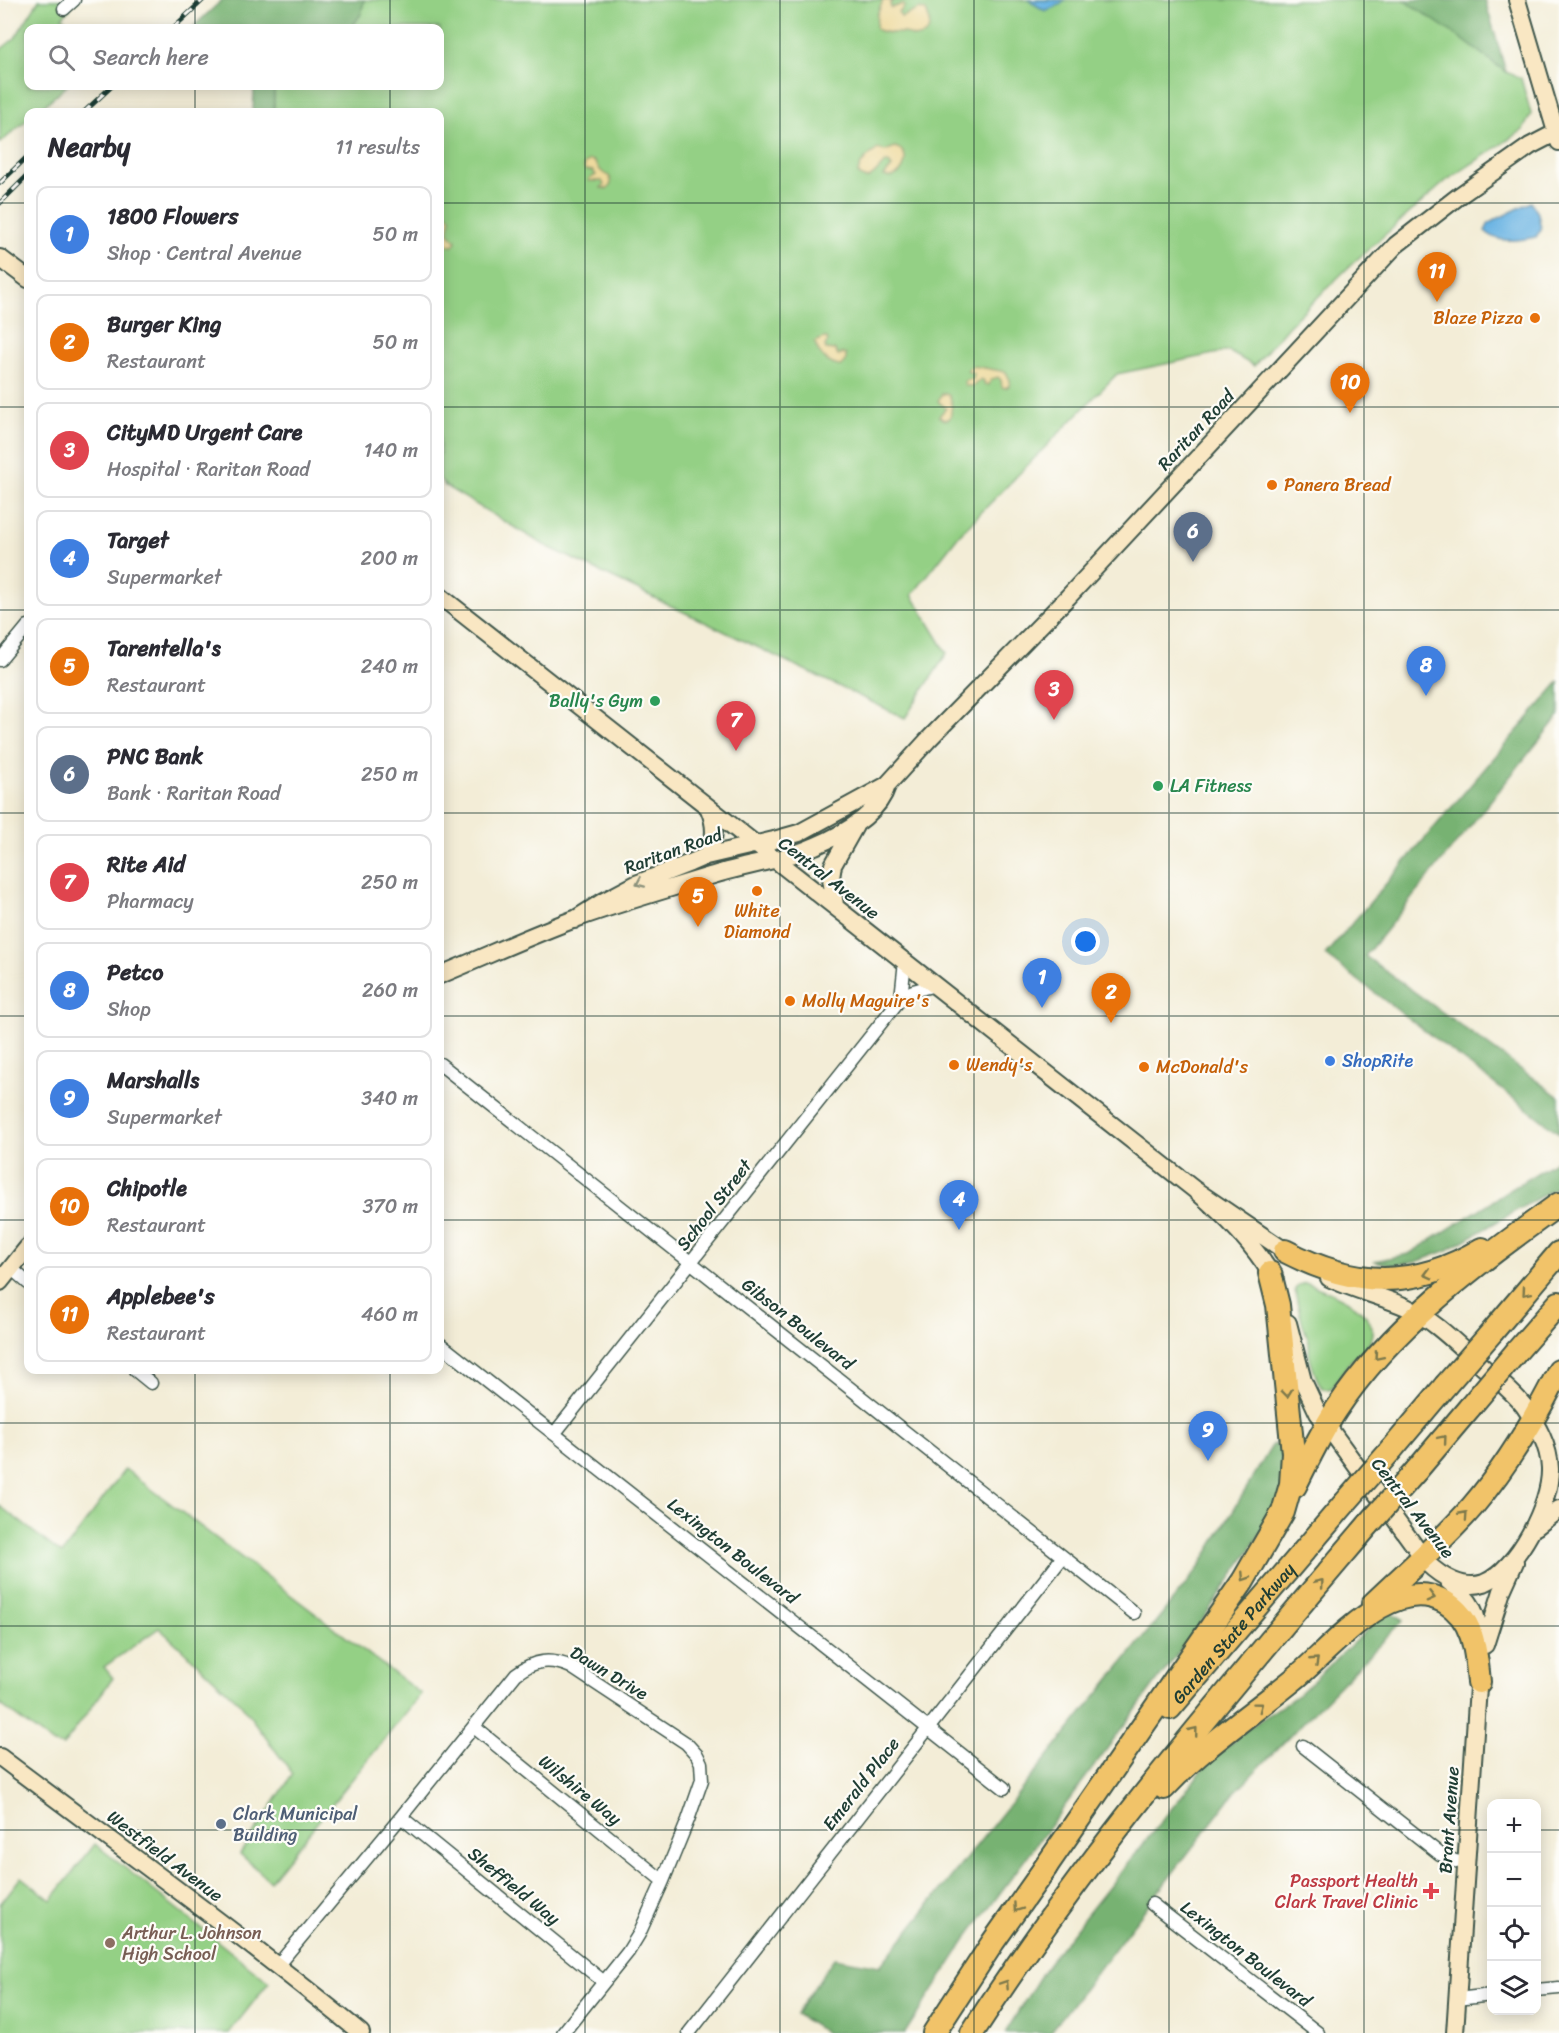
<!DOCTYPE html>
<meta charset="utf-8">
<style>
:root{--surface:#fff;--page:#f7f7f7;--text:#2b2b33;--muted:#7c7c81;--line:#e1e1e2;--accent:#b5179e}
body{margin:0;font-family:Sriracha,sans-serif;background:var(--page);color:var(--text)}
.controls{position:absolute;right:18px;bottom:18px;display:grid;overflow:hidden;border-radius:12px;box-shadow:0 3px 15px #0003}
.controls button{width:54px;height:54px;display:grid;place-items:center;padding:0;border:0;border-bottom:2px solid var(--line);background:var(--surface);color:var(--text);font:30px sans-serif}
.you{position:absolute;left:1086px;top:942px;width:21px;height:21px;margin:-15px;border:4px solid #fff;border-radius:50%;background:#1a73e8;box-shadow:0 0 0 9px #1a73e833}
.badge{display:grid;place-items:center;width:39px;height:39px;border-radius:50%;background:var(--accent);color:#fff;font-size:20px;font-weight:700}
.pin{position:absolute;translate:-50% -50px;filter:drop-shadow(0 2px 3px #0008)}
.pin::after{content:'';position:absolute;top:32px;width:21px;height:18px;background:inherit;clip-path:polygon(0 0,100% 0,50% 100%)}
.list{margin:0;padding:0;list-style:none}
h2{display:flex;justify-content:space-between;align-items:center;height:78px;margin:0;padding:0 24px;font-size:26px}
h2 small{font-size:20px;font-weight:400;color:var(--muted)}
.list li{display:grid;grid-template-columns:39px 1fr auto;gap:18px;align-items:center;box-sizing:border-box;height:96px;margin:0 12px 12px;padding:0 12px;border:2px solid var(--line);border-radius:12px}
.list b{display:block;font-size:22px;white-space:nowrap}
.list p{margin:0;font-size:20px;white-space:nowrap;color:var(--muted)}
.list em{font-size:20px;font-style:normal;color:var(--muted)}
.icon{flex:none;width:33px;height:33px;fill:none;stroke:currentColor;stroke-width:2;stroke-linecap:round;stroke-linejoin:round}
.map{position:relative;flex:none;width:1559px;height:2033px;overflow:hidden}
.search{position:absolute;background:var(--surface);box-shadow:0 3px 15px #0003;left:24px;top:24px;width:420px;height:66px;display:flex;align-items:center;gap:15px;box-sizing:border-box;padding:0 21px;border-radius:12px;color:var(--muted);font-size:22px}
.panel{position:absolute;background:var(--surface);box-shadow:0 3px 15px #0003;left:24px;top:108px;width:420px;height:1266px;border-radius:12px}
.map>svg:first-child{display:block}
.green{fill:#94d085;stroke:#5a865c;stroke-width:1.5}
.forest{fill:#77b272;stroke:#4b7853;stroke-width:1.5}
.sand{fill:#eeda9e;stroke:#868c69;stroke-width:1.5}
.water{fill:#6bb4e3;stroke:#45788c;stroke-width:1.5}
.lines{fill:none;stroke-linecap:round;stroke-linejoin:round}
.street-casing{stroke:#3f574c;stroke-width:15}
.secondary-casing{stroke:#3f574c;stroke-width:20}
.highway-casing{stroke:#3f574c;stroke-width:26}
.street{stroke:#fff;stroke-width:12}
.secondary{stroke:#f9e7c3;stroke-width:16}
.highway{stroke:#f1c369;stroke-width:22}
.rail-casing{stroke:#1f3d34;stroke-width:5}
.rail{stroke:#fdfcf7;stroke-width:3;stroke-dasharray:9;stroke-linecap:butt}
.highway-bridge-casing{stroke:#3f574c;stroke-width:26;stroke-linecap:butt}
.highway-bridge{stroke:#f1c369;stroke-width:22}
.oneway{stroke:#8c927c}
.oneway2{stroke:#7d794c}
.grid{fill:none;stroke:#1f3d34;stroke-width:1.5;stroke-opacity:0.55}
.food-dot{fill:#e8710a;stroke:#fdfcf7;stroke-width:2}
.leisure-dot{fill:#2e9e5b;stroke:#fdfcf7;stroke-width:2}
.shop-dot{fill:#3f7fe0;stroke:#fdfcf7;stroke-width:2}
.service-dot{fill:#5c6f8a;stroke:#fdfcf7;stroke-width:2}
.health-dot{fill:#e0444e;stroke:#fdfcf7;stroke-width:2}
.education-dot{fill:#8d6e63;stroke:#fdfcf7;stroke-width:2}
.labels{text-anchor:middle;stroke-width:4.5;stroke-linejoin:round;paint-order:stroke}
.food-label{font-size:18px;fill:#c56008;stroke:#fdfcf7;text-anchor:start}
.street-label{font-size:18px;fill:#1f3d34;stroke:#fdfcf7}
.leisure-label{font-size:18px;fill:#27864d;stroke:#fdfcf7;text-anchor:end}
.shop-label{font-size:18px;fill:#366cbe;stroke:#fdfcf7;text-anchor:start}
.service-label{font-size:18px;fill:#4e5e75;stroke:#fdfcf7;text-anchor:start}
.health-label{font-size:18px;fill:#be3a42;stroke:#fdfcf7;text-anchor:end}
.education-label{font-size:18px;fill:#785e54;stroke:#fdfcf7;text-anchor:start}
</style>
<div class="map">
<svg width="1559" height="2033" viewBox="0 0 1559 2033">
<rect width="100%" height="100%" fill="#fdfcf7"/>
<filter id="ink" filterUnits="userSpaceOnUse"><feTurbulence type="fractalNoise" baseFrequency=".0167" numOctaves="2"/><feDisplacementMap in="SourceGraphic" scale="12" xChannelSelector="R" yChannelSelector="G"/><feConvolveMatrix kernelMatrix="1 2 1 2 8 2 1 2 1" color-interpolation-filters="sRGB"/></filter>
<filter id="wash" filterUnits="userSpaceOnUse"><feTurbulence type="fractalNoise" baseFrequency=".008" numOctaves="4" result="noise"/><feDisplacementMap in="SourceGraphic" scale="24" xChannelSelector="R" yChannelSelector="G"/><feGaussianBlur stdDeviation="1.35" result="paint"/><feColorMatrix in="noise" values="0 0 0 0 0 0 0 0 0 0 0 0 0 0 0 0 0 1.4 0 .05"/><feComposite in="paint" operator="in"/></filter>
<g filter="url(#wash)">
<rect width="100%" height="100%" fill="#f3edd7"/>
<path class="green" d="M39,0H60L70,9L62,17L73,28H28V86H67L36,112H28V119L0,143V50L15,38Z
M364,0H1404L1462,39L1506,72L1521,78L1531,114L1523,130L1447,180L1353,263L1288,326L1254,366L1228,351L1117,374L959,535L912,595L947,653L905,718L544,545L445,486L440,479V112H274V86H440V28H351L361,14Z
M1307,1283C1329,1293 1388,1311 1368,1345C1364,1351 1357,1355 1351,1361C1344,1369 1338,1379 1332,1388C1329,1389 1326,1390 1323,1388C1318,1386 1310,1360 1309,1353C1309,1349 1310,1344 1308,1339C1302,1323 1297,1306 1295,1289L1301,1284Z
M125,1469L421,1694L270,1881L240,1854L293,1774L240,1703L159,1628L104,1667L113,1678L63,1746L54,1744L0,1704V1506L62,1554Z
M95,1844L269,1982L229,2033H0V1904L21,1877L51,1900Z"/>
<path class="forest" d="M222,0H364L361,14L351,28H192Z
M1404,0H1485L1506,72L1462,39Z
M249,86H274V112H253L254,91Z
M1559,682V716L1365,956L1559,1097V1133L1325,955Z
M1559,1159V1186L1448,1250L1416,1262L1393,1265L1374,1261L1409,1254Z
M1273,1444L1287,1452L1282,1498L1250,1550L1201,1622L969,1935L905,2033H826L796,2014L834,1958L880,1966L1198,1569Z
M1388,1610L1404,1620L1235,1792L1050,2033H1005L1049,1962L1208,1763L1246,1730L1299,1694Z"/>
<path class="sand" d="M883,0H893L890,4L891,8L903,4L904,7L899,13L901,17L920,9L926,11C931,21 932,36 918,37C912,38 909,34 904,33C895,33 884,34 876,29L877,15Z
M895,147C915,152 902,183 884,176L892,167L889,163H885C877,169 868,188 858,173C860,162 869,155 878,149L885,151Z
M590,160L594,161L601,171L610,177L611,184L608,189L601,188L604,185L602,181H589V179L596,175L593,171L586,170L584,168L585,164Z
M445,213H447L451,218L448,232L456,241L453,246L446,245L444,237L440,236V219Z
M824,338H827L828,341L825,346L826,349L835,350L838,356L843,353L846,354V360L841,366C829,366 817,353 815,342Z
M974,366L1006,372L1010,380L1009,386L1005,388L1002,387L1001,380L998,377L992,379L989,385L984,384V381L981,379L973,386H965L964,382L966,380L973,379L974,374L967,371L969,368Z
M942,394H948C953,401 952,410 950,418L946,420L942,419L939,416L946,408L938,401Z"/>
<path class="water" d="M1028,0H1065L1061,4L1045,11Z
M1531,202L1538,213L1541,229L1536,237C1519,240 1499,245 1485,231L1489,223Z"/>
</g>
<g filter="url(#ink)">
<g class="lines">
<g class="street-casing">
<path id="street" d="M64,9L74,0
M0,660L28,626
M901,998L905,961
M440,1064L1134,1613
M11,1268L28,1283
M440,1344L1004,1788
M135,1370L151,1383
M554,1434L901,998L913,991L935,985
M474,1727L663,1881
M1303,1746L1440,1854L1455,1861L1465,1863
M401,1817L604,1982
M1152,1904L1318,2033
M277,1966L401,1817L516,1674C534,1660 550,1658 571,1667L686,1743L697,1755L701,1763L702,1780L688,1820L663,1881L639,1934L628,1952L563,2033
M1536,1990L1559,1988
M1457,1999L1492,1995
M689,2033L1062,1558"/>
</g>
<g class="secondary-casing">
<path id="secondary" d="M1517,0L1559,142
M0,258L28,279
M440,596L1195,1190C1226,1216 1256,1246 1275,1281
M706,856C716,840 716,826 709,809
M835,905L831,878L833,865L855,826
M574,920L604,901L636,884L690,863L706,856L774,840L799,833L887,785L928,740L1068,597L1396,245L1459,196L1530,146L1559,131
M440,975C484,957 529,936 575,919C619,903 665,890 710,876C744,865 782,861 815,846C841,835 878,815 887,786
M1195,1190L1294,1257
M0,1282L28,1247
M1288,1323L1303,1381L1318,1413L1427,1563C1441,1577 1464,1590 1484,1583C1518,1569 1551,1503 1550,1469C1549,1445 1537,1425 1524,1406C1513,1392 1498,1380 1484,1368C1460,1347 1436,1321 1406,1307C1381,1296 1354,1290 1329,1278
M1536,1527L1559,1509
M1448,1581C1471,1599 1479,1613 1480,1643
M1485,1645L1502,1591L1515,1562
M0,1757C121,1848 244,1937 361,2033
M1455,2033L1479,1672"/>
</g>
<g class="highway-casing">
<g id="highway">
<path d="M1285,1251C1354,1287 1414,1290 1482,1249"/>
<path d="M1493,1331L1559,1253"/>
<path d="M1517,1351L1559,1303"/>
<path d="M1392,1449L1445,1386"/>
<path d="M1416,1471L1470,1407"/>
<path d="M1295,1486C1308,1460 1320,1434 1336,1410C1392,1325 1478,1263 1559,1204"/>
<path d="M1373,1604C1406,1572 1442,1542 1472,1507C1507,1466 1535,1419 1559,1371"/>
<path id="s1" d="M1170,1708L1344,1504"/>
<path d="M1164,1788C1202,1747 1249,1716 1293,1680C1330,1651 1391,1571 1445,1602C1474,1619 1476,1651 1479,1682"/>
<path d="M1038,1878L1243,1581L1283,1512L1291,1484L1293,1453L1278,1305L1270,1273"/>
<path d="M934,2033L993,1942L1046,1867"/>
<path d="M972,2033C1090,1850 1229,1689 1369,1524"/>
</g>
</g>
<use href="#street" class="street"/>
<use href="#secondary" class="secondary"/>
<use href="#highway" class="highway"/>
<g class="rail-casing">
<path id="rail" d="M173,28L203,0
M84,112L112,86
M0,183L28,156
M0,203L28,175"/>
</g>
<use href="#rail" class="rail"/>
<g class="highway-bridge-casing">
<path id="highway-bridge" d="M1445,1386L1493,1331
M1470,1407L1517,1351
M1344,1504L1392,1449
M1369,1524L1416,1471"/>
</g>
<use href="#highway-bridge" class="highway-bridge"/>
</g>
<defs><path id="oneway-chevron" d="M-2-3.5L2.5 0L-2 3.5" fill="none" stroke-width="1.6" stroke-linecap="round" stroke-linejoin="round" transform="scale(1.5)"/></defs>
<use class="oneway" href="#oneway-chevron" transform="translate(640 883) rotate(156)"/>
<g class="oneway2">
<use href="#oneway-chevron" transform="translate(1428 1274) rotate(165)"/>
<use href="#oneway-chevron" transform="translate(1526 1292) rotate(131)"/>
<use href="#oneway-chevron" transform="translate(1378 1356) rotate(131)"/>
<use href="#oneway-chevron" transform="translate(1287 1393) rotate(84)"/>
<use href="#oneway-chevron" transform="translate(1443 1439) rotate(-50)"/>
<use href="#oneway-chevron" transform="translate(1464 1515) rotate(-48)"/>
<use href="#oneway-chevron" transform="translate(1245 1577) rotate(123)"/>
<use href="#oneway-chevron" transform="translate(1320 1583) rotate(-50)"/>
<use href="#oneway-chevron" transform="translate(1431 1597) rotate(15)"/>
<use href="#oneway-chevron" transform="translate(1315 1661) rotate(-43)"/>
<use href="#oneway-chevron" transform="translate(1259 1706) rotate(-37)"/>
<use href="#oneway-chevron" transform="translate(1194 1731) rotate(-51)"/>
<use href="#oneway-chevron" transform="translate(1017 1908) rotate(125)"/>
<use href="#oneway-chevron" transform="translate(1005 1984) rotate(-56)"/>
</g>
</g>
<path class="grid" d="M195,0V28M390,0V28M585,0V2033M780,0V2033M974,0V2033M1169,0V2033M1364,0V2033M195,86V112M390,86V112M0,203H28M440,203H1559M0,407H28M440,407H1559M0,610H28M440,610H1559M0,813H28M440,813H1559M0,1016H28M440,1016H1559M0,1220H28M440,1220H1559M195,1370V2033M390,1370V2033M0,1423H1559M0,1626H1559M0,1830H1492M1536,1830H1559"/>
<g class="food-dot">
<circle cx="1535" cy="318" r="6"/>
<circle cx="1272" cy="485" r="6"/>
<circle cx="757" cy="891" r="6"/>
<circle cx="790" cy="1001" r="6"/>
<circle cx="954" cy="1065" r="6"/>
<circle cx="1144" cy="1067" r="6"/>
</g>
<g class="leisure-dot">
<circle cx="655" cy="701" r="6"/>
<circle cx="1158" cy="786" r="6"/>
</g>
<circle class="shop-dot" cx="1330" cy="1061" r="6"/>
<circle class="service-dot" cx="221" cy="1824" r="6"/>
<path class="health-dot" d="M1428 1882h6v6h6v6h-6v6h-6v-6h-6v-6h6z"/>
<circle class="education-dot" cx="110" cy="1943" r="6"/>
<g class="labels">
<g class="food-label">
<text x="1523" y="324" text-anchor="end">Blaze Pizza</text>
<text x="1284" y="491">Panera Bread</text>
<text x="757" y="917" text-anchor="middle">White<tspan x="757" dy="21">Diamond</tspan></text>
<text x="802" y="1007">Molly Maguire's</text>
<text x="966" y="1071">Wendy's</text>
<text x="1156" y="1073">McDonald's</text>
</g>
<g class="street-label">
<text transform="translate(1196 430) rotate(-47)" y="6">Raritan Road</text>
<text transform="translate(673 851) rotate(-20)" y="6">Raritan Road</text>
<text transform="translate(829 878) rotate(38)" y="6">Central Avenue</text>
<text transform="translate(714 1205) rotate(-52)" y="6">School Street</text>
<text transform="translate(798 1324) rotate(38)" y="6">Gibson Boulevard</text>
<text transform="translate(1413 1508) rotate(52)" y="6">Central Avenue</text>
<text transform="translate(733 1551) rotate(38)" y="6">Lexington Boulevard</text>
<text dy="6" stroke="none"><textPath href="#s1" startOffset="98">Garden State Parkway</textPath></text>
<text transform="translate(609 1673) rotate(31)" y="6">Dawn Drive</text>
<text transform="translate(861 1784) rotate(-52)" y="6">Emerald Place</text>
<text transform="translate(580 1790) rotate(39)" y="6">Wilshire Way</text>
<text transform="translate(1449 1820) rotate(-86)" y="6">Brant Avenue</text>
<text transform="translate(165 1856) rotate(37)" y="6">Westfield Avenue</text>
<text transform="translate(514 1886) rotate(39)" y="6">Sheffield Way</text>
<text transform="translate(1246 1954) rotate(38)" y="6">Lexington Boulevard</text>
</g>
<g class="leisure-label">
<text x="643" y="707">Bally's Gym</text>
<text x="1170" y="792" text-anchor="start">LA Fitness</text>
</g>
<g class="shop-label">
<text x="1342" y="1067">ShopRite</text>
</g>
<g class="service-label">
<text x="233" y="1820">Clark Municipal<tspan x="233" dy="21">Building</tspan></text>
</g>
<g class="health-label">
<text x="1418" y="1887">Passport Health<tspan x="1418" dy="21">Clark Travel Clinic</tspan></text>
</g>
<g class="education-label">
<text x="122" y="1939">Arthur L. Johnson<tspan x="122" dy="21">High School</tspan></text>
</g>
</g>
</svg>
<div class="controls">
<button>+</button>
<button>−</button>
<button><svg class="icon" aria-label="locate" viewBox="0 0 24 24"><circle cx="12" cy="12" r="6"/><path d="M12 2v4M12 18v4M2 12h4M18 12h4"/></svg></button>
<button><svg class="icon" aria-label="layers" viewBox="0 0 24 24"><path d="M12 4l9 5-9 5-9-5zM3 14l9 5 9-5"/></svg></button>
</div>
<div class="you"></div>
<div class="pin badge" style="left:1042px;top:1008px;background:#3f7fe0">1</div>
<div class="pin badge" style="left:1111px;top:1023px;background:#e8710a">2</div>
<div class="pin badge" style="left:1054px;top:720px;background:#e0444e">3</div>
<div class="pin badge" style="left:959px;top:1230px;background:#3f7fe0">4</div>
<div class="pin badge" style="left:698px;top:927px;background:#e8710a">5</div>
<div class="pin badge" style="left:1193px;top:562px;background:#5c6f8a">6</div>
<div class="pin badge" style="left:736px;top:751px;background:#e0444e">7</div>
<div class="pin badge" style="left:1426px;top:696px;background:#3f7fe0">8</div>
<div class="pin badge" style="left:1208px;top:1461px;background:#3f7fe0">9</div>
<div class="pin badge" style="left:1350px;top:413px;background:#e8710a">10</div>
<div class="pin badge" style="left:1437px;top:302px;background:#e8710a">11</div>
<div class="search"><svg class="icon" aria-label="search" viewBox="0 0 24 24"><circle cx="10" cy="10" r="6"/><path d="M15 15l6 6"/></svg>Search here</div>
<section class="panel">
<h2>Nearby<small>11 results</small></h2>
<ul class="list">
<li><span class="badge" style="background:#3f7fe0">1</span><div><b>1800 Flowers</b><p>Shop · Central Avenue</p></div><em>50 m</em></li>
<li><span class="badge" style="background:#e8710a">2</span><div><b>Burger King</b><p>Restaurant</p></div><em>50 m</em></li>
<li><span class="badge" style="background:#e0444e">3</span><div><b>CityMD Urgent Care</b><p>Hospital · Raritan Road</p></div><em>140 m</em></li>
<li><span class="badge" style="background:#3f7fe0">4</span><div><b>Target</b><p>Supermarket</p></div><em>200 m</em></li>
<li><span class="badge" style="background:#e8710a">5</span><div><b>Tarentella's</b><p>Restaurant</p></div><em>240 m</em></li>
<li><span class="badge" style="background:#5c6f8a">6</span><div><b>PNC Bank</b><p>Bank · Raritan Road</p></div><em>250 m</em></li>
<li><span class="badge" style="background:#e0444e">7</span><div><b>Rite Aid</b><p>Pharmacy</p></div><em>250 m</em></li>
<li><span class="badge" style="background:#3f7fe0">8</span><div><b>Petco</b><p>Shop</p></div><em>260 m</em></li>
<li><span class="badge" style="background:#3f7fe0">9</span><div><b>Marshalls</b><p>Supermarket</p></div><em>340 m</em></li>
<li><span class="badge" style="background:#e8710a">10</span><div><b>Chipotle</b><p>Restaurant</p></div><em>370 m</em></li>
<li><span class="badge" style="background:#e8710a">11</span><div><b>Applebee's</b><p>Restaurant</p></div><em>460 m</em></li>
</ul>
</section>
</div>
